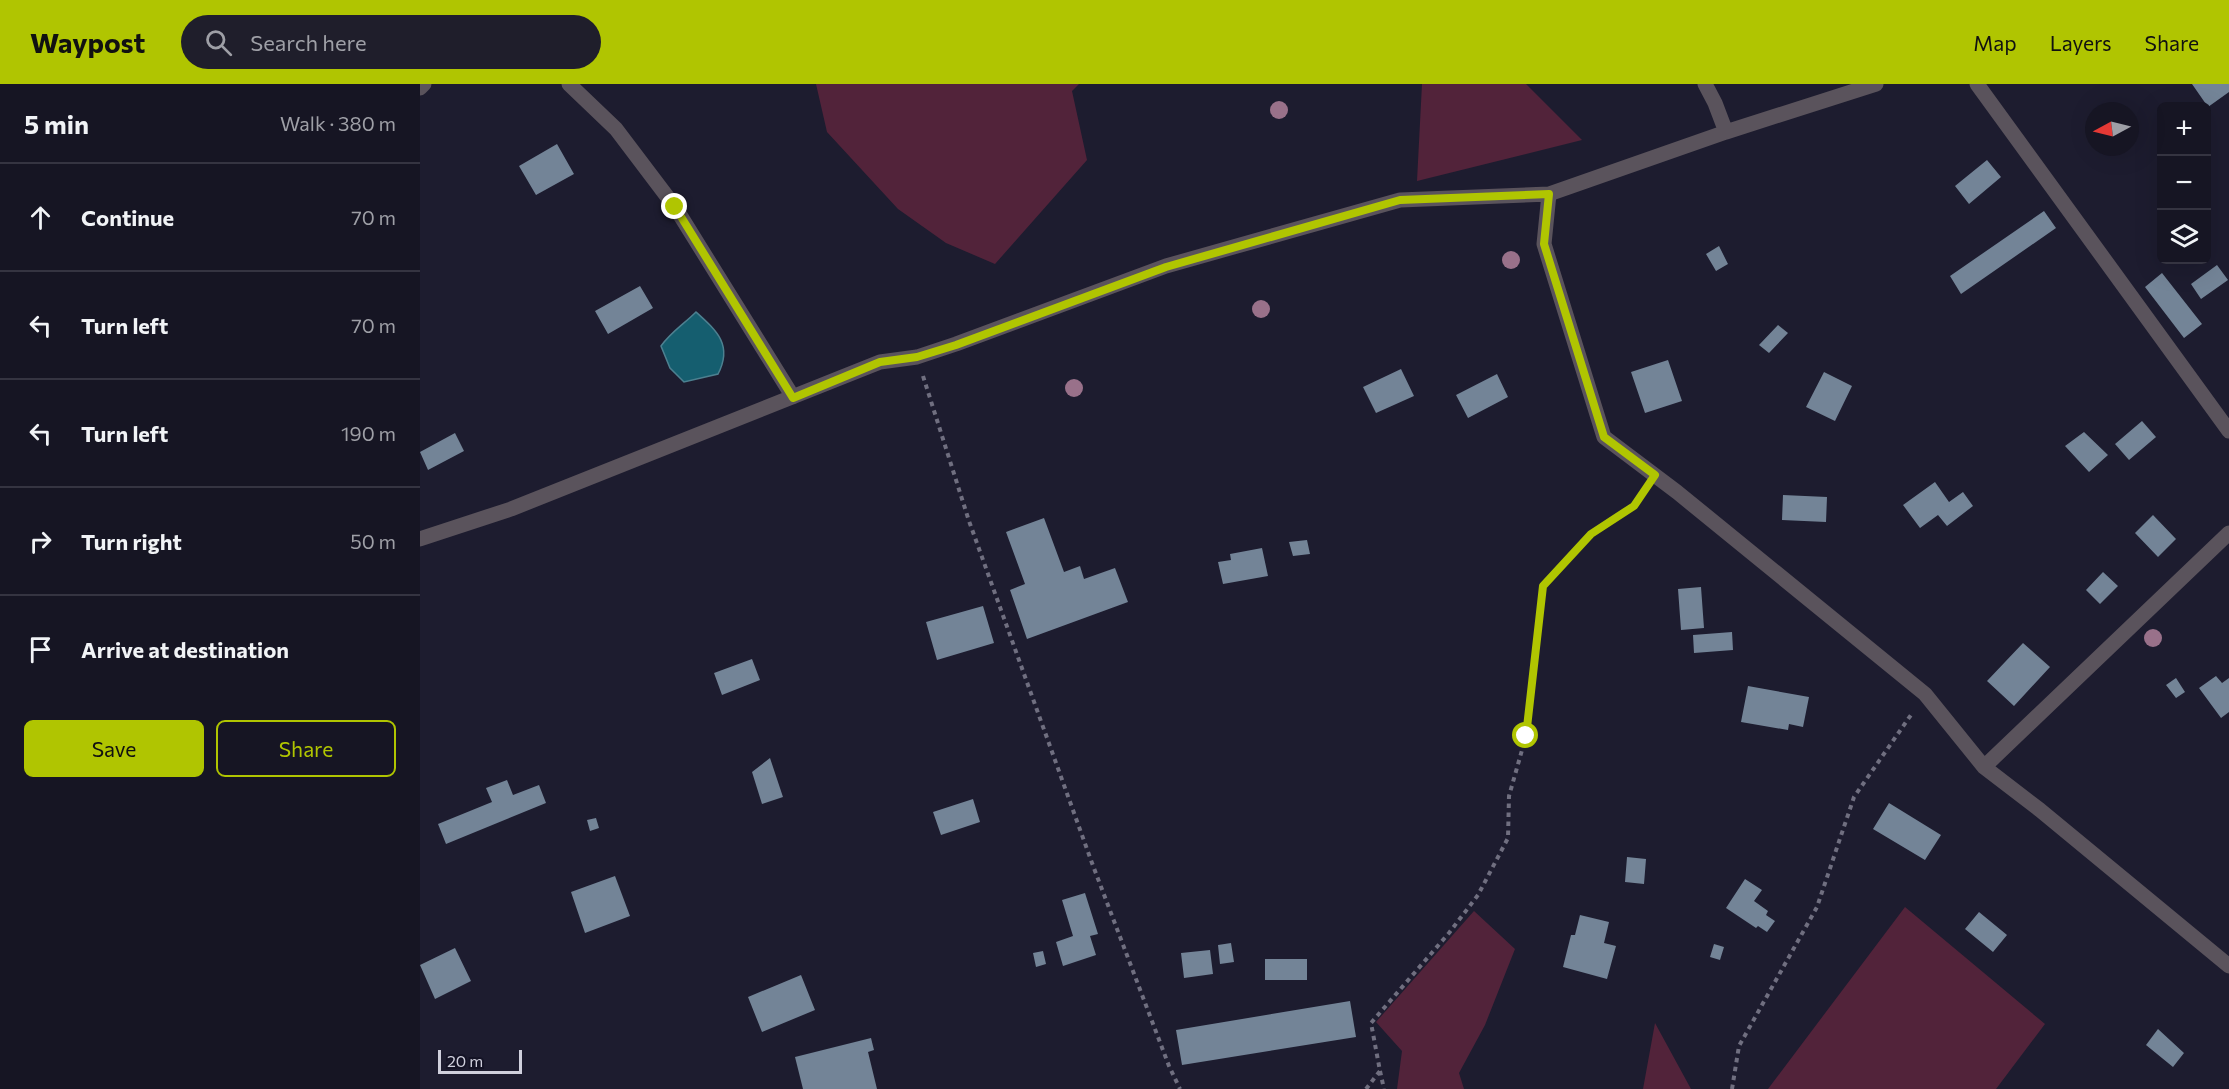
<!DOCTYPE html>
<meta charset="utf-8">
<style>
:root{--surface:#161523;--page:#1f1e2b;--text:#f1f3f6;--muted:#9e9fa6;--line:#353441;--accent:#b0c501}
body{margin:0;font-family:Commissioner,sans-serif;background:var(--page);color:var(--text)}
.controls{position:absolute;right:18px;top:18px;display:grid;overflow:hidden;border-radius:9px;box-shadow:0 6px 24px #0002}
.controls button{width:54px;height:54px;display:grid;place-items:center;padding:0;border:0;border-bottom:2px solid var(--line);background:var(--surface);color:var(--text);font:30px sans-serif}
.compass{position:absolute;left:1665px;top:18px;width:54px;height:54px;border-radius:50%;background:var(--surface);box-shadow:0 6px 24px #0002;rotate:263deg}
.scale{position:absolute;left:18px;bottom:15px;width:84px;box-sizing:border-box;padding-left:6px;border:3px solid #d0d0dd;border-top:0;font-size:16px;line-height:21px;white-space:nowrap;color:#d0d0dd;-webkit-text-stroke:4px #141325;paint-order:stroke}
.stop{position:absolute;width:18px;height:18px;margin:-14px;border:4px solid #b0c501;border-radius:50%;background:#fff}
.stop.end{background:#b0c501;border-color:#fff;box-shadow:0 2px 6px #0008}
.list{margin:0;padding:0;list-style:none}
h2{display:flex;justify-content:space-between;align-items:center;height:78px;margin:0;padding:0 24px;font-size:26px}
h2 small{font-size:20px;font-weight:400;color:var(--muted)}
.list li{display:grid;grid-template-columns:39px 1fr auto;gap:18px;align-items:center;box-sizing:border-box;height:108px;padding:0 24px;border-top:2px solid var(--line)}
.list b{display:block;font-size:22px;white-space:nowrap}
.list em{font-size:20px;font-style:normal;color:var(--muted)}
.actions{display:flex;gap:12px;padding:18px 24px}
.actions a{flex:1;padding:14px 0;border:2px solid var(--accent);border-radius:9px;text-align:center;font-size:21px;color:var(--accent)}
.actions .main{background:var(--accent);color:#111}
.icon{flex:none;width:33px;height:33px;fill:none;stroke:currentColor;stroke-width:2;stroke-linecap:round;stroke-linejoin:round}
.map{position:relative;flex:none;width:1809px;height:1005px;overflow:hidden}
header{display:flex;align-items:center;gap:36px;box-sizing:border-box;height:84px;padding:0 30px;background:var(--accent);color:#111}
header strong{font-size:28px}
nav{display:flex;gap:33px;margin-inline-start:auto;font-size:21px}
.search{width:420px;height:54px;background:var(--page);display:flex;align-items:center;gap:15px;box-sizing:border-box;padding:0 21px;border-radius:33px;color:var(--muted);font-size:22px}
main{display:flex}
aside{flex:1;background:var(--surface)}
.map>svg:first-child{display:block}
.green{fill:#52233a}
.water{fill:#155e6f;stroke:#4d8090;stroke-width:1.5}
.building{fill:#738497}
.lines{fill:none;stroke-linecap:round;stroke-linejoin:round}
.path{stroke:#706f80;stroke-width:4;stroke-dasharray:4.5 4.5;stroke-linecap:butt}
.minor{stroke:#5a535c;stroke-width:15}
.tree{fill:#99718a}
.route{stroke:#b0c501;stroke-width:8}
</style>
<header>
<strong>Waypost</strong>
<div class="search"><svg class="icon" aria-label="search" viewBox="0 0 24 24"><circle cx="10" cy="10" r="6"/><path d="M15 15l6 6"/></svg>Search here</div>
<nav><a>Map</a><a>Layers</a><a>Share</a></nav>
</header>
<main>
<aside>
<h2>5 min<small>Walk · 380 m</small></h2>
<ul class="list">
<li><svg class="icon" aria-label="ahead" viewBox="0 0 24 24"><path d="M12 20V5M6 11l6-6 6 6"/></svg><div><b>Continue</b></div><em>70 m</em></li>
<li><svg class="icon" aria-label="left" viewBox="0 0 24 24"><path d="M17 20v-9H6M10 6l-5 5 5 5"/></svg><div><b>Turn left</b></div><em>70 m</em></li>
<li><svg class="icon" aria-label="left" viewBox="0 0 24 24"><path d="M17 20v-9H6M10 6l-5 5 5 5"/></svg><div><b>Turn left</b></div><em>190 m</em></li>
<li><svg class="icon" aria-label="right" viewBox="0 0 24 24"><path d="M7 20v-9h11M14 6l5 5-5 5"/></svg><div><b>Turn right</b></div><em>50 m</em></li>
<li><svg class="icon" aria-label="arrive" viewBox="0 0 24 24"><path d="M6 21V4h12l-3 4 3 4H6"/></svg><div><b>Arrive at destination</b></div></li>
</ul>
<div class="actions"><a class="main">Save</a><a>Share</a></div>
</aside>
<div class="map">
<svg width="1809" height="1005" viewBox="0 0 1809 1005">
<rect width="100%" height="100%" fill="#1d1c2f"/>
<path class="green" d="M396,0H659L652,7L667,76L575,180L526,159L478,125L407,48Z
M1002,0H1106L1162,56L997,97Z
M1485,823L1625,940L1576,1005H1348Z
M1054,827L1095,865L1065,941L1039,989L1044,1005H977L982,967L956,938Z
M1235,939L1271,1005H1223Z"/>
<path class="water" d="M276,228C297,247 313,261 298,290L264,298L250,284L241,262C251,248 264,240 276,228Z"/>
<path class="building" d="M1772,0H1809V8L1788,23Z
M137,60L154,90L116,111L99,82Z
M1567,76L1581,93L1549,120L1535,102Z
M1624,127L1636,144L1541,210L1530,192Z
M1299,162L1308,180L1296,187L1286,170Z
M1797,181L1808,196L1781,215L1771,200Z
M1742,189L1782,240L1764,254L1725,203Z
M220,202L233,224L188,250L175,227Z
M1358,241L1368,249L1349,269L1339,261Z
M1248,276L1262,317L1225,329L1211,288Z
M981,285L994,312L956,329L943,303Z
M1404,288L1432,302L1415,337L1386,323Z
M1077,290L1088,313L1048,334L1036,311Z
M1722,337L1736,353L1709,376L1695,360Z
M1664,348L1688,371L1669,388L1645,362Z
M35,349L44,367L8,386L0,368Z
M1515,398L1529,418L1543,408L1553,422L1527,442L1518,431L1500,444L1483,421Z
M1363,411L1407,413L1406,438L1362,436Z
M1733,431L1756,455L1738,473L1715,449Z
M624,434L644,488L660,482L664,495L695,484L708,518L607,555L590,506L605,500L586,448Z
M887,456L890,470L873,472L869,458Z
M842,464L848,492L803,500L798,478L811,476L810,470Z
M1683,488L1698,502L1680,520L1666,506Z
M1281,503L1284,544L1261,546L1258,505Z
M563,522L574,559L517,576L506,538Z
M1312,548L1313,566L1274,569L1273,551Z
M1603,559L1630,583L1594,622L1567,597Z
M332,575L340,596L302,611L294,589Z
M1796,592L1802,599L1809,594V628L1801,634L1779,604Z
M1756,594L1765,608L1756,614L1746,601Z
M1328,602L1389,613L1383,643L1369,640L1368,646L1321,638Z
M350,674L363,713L342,720L332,688Z
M87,696L93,711L119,701L126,719L26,760L18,740L72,718L66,704Z
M553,715L560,738L521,751L513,728Z
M1469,719L1521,751L1505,776L1453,745Z
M176,734L179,744L170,747L167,736Z
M1207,773L1226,775L1224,800L1205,798Z
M195,792L210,832L165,849L151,808Z
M1325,795L1342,806L1334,817L1348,827L1346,831L1355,837L1347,848L1338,842L1336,844L1306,824Z
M665,809L678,850L670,852L676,871L643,882L636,858L653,852L642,816Z
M1559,828L1587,851L1573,868L1545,845Z
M1160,831L1189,838L1184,859L1196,862L1187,895L1143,883L1151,851H1155Z
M811,859L814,878L800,880L798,861Z
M1294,860L1304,863L1300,876L1290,873Z
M35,864L51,897L15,915L0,881Z
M790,866L793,890L764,894L761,869Z
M623,867L626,880L616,883L613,869Z
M845,875H887V896H845Z
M381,891L395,926L342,948L328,913Z
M930,917L936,953L762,981L756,946Z
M1738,945L1764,969L1753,983L1726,961Z
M451,954L454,966L448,968L457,1005H383L375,973Z"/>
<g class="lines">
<path class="path" d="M503,292L549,437L672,779L749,982L760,1005
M960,987L964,1005
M946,1005L960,987L951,939L1029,849L1058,811L1088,754L1089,712L1106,652L1123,502L1171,450L1214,422L1224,408
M1312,1005L1319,962L1397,823L1434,713L1493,628"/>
<path class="minor" d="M149,0L196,45L255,123L373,313
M1285,0L1295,19L1306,48L1129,110L1124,160L1184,353L1257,408L1505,610L1564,683L1620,726L1809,882
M1557,0L1809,347
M0,4L4,0
M1306,48L1456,0
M0,455L91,425L460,278L497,273L536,260L746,182L980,116L1129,110
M1564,683L1809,449"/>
</g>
<g class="tree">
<circle cx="859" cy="26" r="9"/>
<circle cx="1091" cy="176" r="9"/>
<circle cx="841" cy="225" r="9"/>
<circle cx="654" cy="304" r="9"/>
<circle cx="1733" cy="554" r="9"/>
</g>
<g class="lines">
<path class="route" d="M255,123L373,314L460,278L497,273L536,261L746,183L980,116L1129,110L1124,160L1184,353L1235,391L1214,422L1171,450L1123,502L1106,652"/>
</g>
</svg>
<div class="controls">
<button>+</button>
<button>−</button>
<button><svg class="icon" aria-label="layers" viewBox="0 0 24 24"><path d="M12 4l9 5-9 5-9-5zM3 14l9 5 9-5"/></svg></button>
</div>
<svg class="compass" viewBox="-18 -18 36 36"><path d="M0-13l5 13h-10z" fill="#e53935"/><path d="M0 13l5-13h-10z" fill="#9e9fa6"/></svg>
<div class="scale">20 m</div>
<div class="stop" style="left:1106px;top:652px"></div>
<div class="stop end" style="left:255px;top:123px"></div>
</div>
</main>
